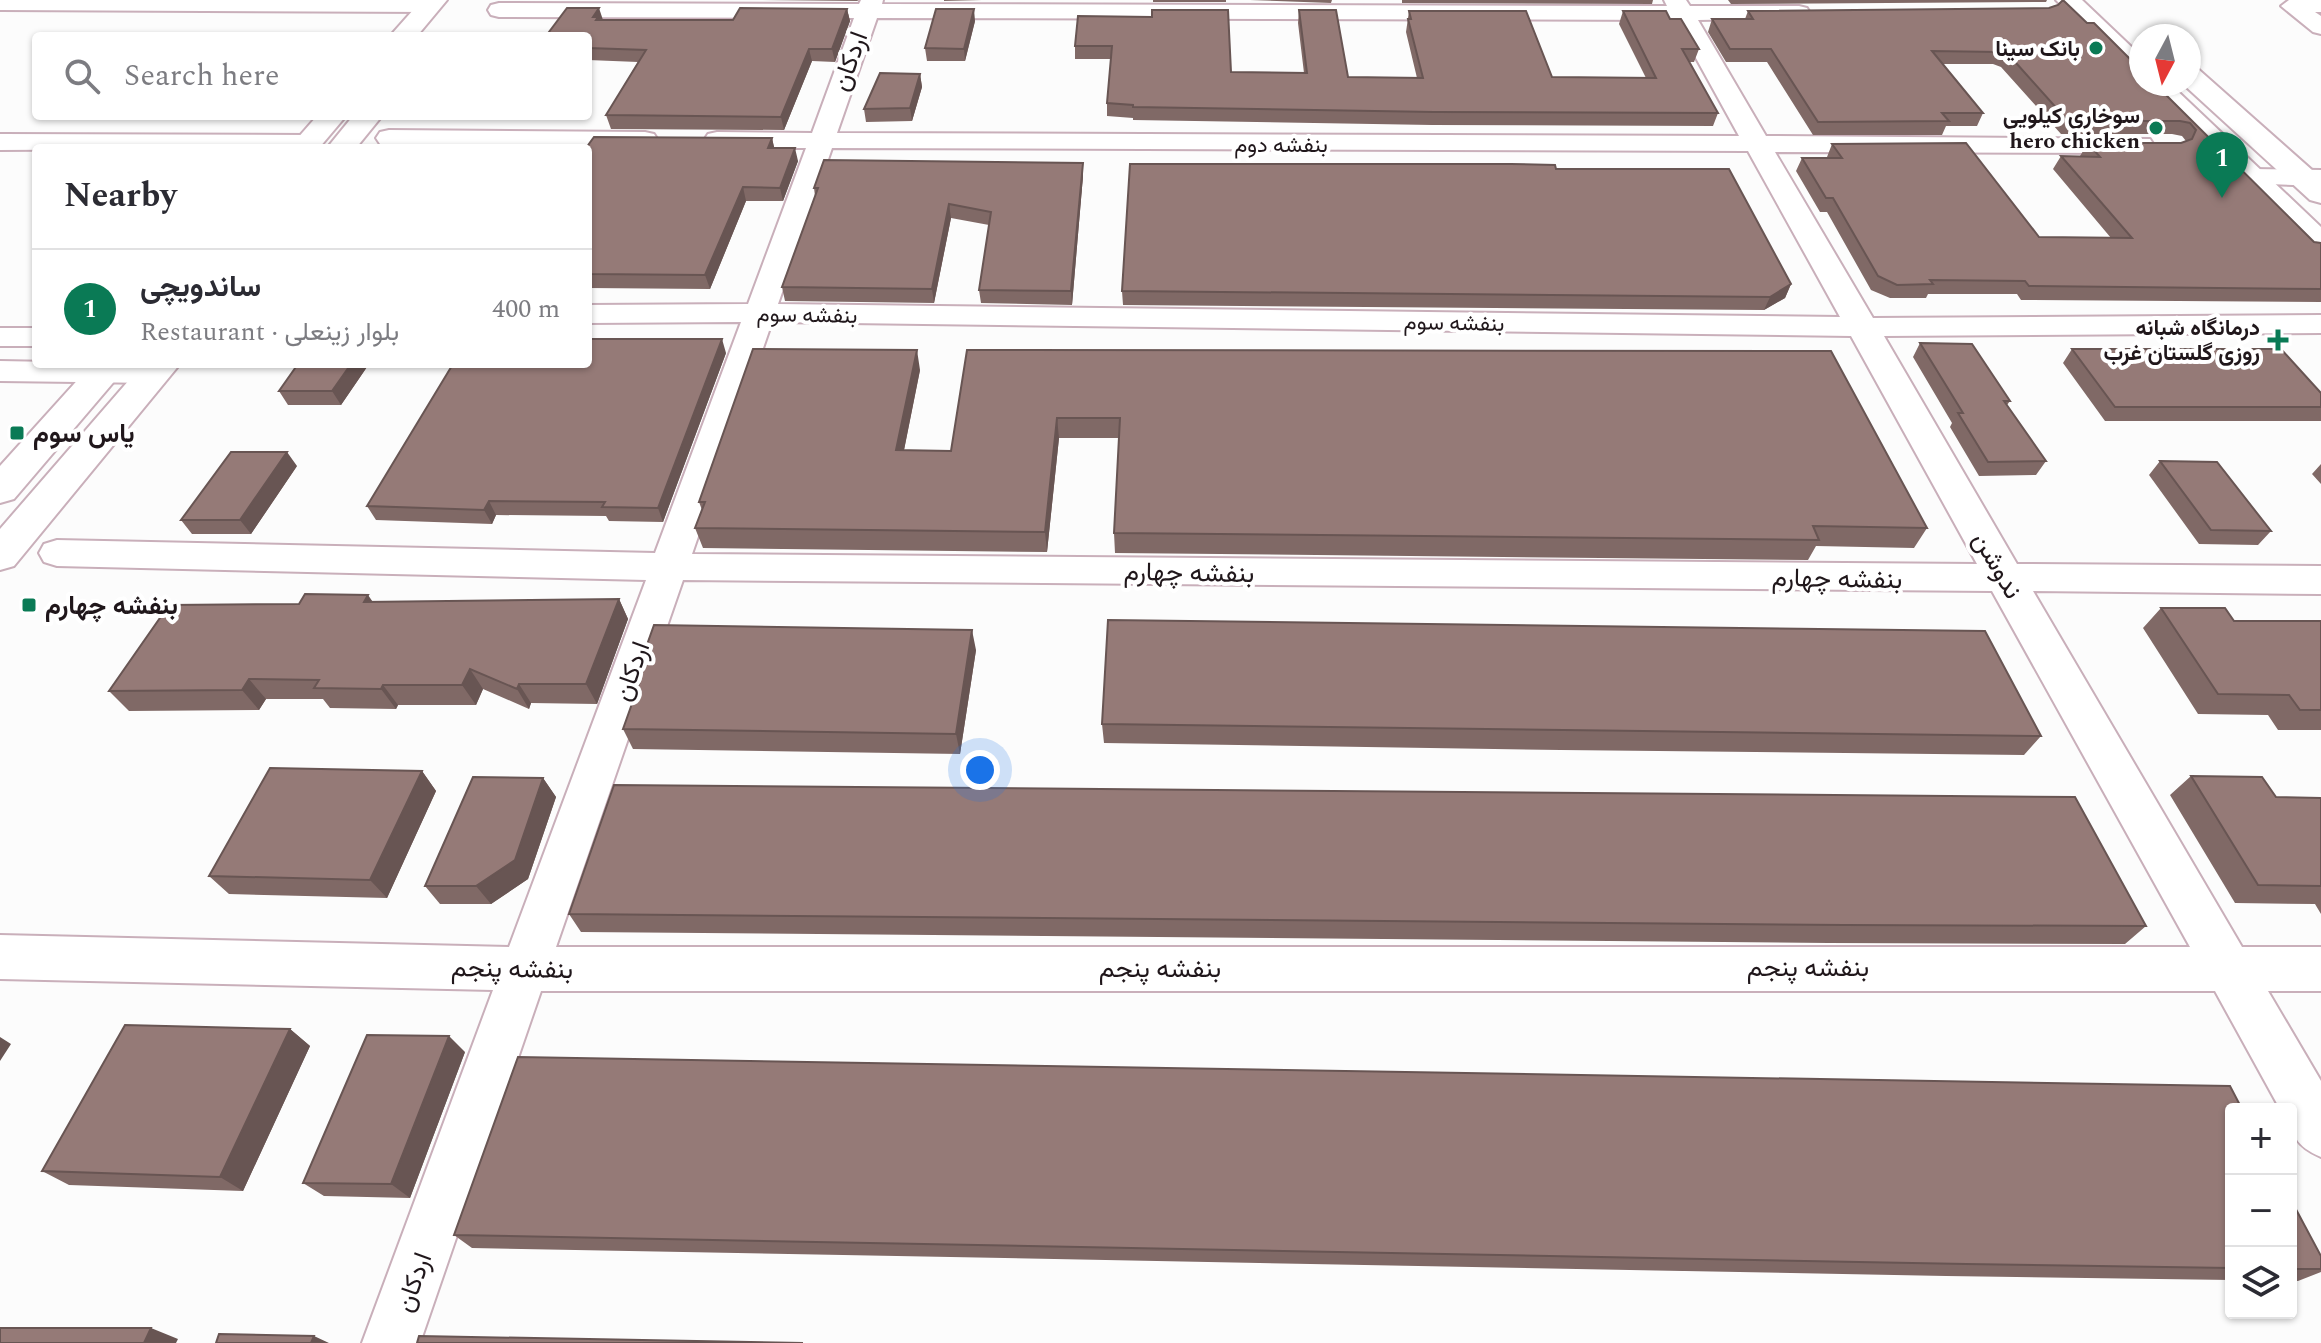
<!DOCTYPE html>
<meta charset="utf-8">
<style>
:root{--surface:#fff;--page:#f2f2f3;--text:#2b2b33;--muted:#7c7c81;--line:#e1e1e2;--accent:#0a7a55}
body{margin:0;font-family:Spectral,Vazirmatn,serif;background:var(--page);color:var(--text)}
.controls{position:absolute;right:24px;bottom:24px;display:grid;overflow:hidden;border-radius:8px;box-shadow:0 2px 6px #0004}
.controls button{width:72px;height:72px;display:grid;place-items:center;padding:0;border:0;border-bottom:2px solid var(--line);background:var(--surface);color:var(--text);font:40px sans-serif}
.compass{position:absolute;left:2129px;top:24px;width:72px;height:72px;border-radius:50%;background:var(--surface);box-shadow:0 2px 6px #0004;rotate:187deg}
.you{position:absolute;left:980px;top:770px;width:28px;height:28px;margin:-20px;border:6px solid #fff;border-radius:50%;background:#1a73e8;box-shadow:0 0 0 12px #1a73e833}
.badge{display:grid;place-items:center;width:52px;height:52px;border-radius:50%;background:var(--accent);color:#fff;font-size:26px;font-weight:700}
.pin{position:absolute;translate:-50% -66px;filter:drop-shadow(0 2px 4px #0008)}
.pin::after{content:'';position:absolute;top:42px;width:28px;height:24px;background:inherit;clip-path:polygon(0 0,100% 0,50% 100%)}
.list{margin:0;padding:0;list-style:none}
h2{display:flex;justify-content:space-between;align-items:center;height:104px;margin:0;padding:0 32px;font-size:34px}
h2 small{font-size:26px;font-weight:400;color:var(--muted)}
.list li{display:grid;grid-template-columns:52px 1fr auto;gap:24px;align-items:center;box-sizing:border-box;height:120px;padding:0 32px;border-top:2px solid var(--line)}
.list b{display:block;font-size:30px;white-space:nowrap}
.list p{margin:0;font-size:26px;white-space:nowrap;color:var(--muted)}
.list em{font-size:26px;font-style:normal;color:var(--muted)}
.icon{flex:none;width:44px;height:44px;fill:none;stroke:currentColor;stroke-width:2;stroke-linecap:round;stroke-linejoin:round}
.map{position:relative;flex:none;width:2321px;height:1343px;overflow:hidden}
.search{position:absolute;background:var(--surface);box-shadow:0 2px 6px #0004;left:32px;top:32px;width:560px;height:88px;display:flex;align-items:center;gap:20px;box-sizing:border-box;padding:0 28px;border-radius:8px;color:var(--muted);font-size:30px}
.panel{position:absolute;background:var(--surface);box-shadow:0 2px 6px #0004;left:32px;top:144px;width:560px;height:224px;border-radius:8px}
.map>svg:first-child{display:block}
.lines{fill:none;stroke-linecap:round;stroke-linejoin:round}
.minor-casing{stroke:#c9afba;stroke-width:4}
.major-casing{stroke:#c9afba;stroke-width:4}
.minor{fill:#fff;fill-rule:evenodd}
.major{fill:#fff;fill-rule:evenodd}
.wall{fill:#806966}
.shaded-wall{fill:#685553}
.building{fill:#957a77;stroke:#685553;stroke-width:2}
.poi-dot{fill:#0a7a55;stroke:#fff;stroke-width:3}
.labels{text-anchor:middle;stroke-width:8;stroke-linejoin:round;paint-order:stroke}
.far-poi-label{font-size:22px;font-weight:bold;fill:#20171b;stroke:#fff;text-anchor:end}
.far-street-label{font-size:22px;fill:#20171b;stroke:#fff}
.street-label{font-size:26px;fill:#20171b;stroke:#fff}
.poi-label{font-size:26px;font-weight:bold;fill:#20171b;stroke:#fff;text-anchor:start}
</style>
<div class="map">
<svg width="2321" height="1343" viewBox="0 0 2321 1343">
<rect width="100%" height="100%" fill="#fcfcfc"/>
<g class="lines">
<g class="minor-casing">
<path id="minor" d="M0,0H438L442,5L431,12L0,10Z
M861,0H883L882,4L1667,6L1664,0H1686L1690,6H1799L1807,8L1810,13L1807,18L1698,20L1766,136L2150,139L2154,145L2150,151L2141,153L1775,152L1873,318L2321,315V333L1884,336L2017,564L2321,566V594L2033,591L2242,947H2321V991H2268L2321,1081V1157C2296,1146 2291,1136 2291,1109H2280L2215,991H541L420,1343H362L493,990L0,979V935L509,947L646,580L57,566L44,562L39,553L44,544L57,540L655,553L741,322L588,323V305L748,304L806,148H717L708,146L704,140L708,134L717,132L812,133L854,18L499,17L491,15L488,10L491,5L499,3L859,4ZM877,18L1675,20L1739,136L837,133ZM832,148L1748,151L1840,317L778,304ZM772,322L1851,336L1977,564L692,554ZM683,580L1992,591L2190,947H556Z
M2321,0V12H2315L2321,16V34L2313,32L2281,6L2289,0Z
M389,130L645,132L654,134L658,140L654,146L645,148L380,144L376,138L380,132Z
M0,134L308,135L317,137L321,143L318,148L0,150Z
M2251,169L2321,170V186L2241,183L2237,177L2241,171Z
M0,328H36V346H0Z
M0,361L158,364L165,366L170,373L165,380L154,383L0,381Z"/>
</g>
<g class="major-casing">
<path id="major" d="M422,0H447L417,36H390Z
M2056,0H2082L2141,56V71H2126Z
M2189,67L2198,69L2321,178V203L2310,200L2183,84H2189Z
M2141,83L2170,84L2321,227V253L2310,251Z
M317,116H346L319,148H289Z
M353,116H382L356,148H327Z
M92,364H129L14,499L0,503V466Z
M143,364H180L14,566L0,570V529Z"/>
</g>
<use href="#minor" class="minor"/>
<use href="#major" class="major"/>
</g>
<path class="wall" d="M753,0H859L857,1Z
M944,0H982L944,1Z
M1153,0H1226V2H1153Z
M1250,0H1332L1331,3Z
M1402,0H1653L1652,4L1402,3Z
M1728,0H2047L2046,2L1731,4Z
M847,9L850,21L835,62L812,61L784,130L611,129L606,115L638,62L588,60V36L603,20H733Z
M1299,10L1348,77L1417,78L1406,32L1409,11L1552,77L1646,78L1619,24L1623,11L1670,19L1699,49L1694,62H1689L1718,113L1713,126L1432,125L1133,120V118L1107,116V103L1111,59H1075V46L1078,16L1231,72L1304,73L1298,23Z
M1748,11L2087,23L2155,84L2314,242L2321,243V302L2021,300L2017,294H1928L1926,298H1890L1871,290L1827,212H1820L1796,171L1802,158H1828L1827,157L1832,144L2039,237L2111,238L2053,169L2061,156H2080L2088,143H2181L2186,141L2182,136L2172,134H2061L2001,67L1993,64H1943L1983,113L1977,126H1946L1942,135H1813L1767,62H1726L1708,32L1712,19H1745Z
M975,21L965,61H927L925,48Z
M920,74L922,87L912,121L866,122L864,109Z
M410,116H455L452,120H411Z
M772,138L774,148L798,161L783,201H746L710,289L588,288V148Z
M1556,169L1791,284L1785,298L1764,310L1123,305L1122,291Z
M1083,176L1072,305L981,303L979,290L989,225L951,218L934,303L785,301L782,287L815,196L814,188Z
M1920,343L2010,401L2007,405L2046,461L2036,475L1979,476L1950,427L1952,423L1913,357Z
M2072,349L2321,393V421H2105L2063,363Z
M967,350L1927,528L1914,548L1816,546L1808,560L1115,553L1114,533L1119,438H1059L1047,552L703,548L695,528L702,510L699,502L920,370L904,450L951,451Z
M726,353L663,522L609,521L606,516L496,515L492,524L376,520L367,506Z
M369,364L341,405H288L279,391Z
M2160,461L2271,531L2258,545L2199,544L2149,475Z
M2321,464V484L2312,474Z
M297,466L251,534H192L181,520Z
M619,599L628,619L597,704L531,703L529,709L483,689L476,705H398L396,709L330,708L323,699H266L259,710L129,711L109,691L299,604Z
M2161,608L2234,621H2321V730H2278L2268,715L2198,714L2143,628Z
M976,650L960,754L633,749L623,729L637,691L633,684Z
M1102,724L2041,736L2024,755L1561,750L1104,743Z
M422,771L436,791L387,898L229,894L209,876Z
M2191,776L2276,797L2321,798V914L2315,904L2235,903L2170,795Z
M543,778L556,797L528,879L491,904H440L425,886Z
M569,914L2146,926L2125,944L1829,943L581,932Z
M290,1029L310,1046L243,1191L69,1185L42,1171Z
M465,1052L410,1198L324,1196L303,1183Z
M2231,1109V1280L1946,1276L472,1248L454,1235Z
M2291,1200L2321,1256V1272L2298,1281H2291Z"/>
<path class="shaded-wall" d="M599,8L603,20L602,29L593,17Z
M847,9L850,21L835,62L832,49Z
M974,9L975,21L965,61L964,49Z
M809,49L812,61L784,130L781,117Z
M920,74L922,87L912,121L910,108Z
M772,138L775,151L768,148Z
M795,148L798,161L783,201L780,188Z
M1083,163V176L1072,305L1071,291Z
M743,187L746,201L710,289L705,275Z
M949,204L951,218L934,303L932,289Z
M1791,284L1785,298L1764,310L1770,297Z
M722,339L726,353L663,522L658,508Z
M917,350L920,370L900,470L896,450Z
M351,364H369L341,405L332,391Z
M1057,418L1059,438L1047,552L1045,532Z
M287,452L297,466L251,534L240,520Z
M489,501L496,515L492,524L484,510Z
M368,595L382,615L364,602Z
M619,599L628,619L597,704L586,684Z
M972,630L976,650L960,754L956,734Z
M470,669L483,689L476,705L462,685Z
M249,679L266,699L259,710L242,690Z
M519,684L531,703L529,709L517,689Z
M383,685L398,705L396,709L381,689Z
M422,771L436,791L387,898L370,880Z
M543,778L556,797L528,879L491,904L476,886Z
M290,1029L310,1046L243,1191L220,1177Z
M449,1036L465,1052L410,1198L391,1184Z
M0,1037L11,1044L0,1061Z
M151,1328L178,1339L176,1343H144Z
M314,1336L329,1343H311Z"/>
<path class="building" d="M2063,0L2087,23H2094L2141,70V84H2155L2314,242L2321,243V289L2029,286L2025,281L1930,280L1933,284L1897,285L1878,276L1833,198H1826L1802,158H1842L1832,144L1966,143L2039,237L2132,238L2061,156L2100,157L2088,143H2181L2192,139L2196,130L2190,123L2180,121H2068L2008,54L1999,52L1932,51L1983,113H1942L1949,121L1818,122L1771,49H1730L1712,19H1753L1748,11L2049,8L2058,5Z
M567,8H599L593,17H598L596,20H733L740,8L847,9L832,49H809L781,117L606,115L646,50L588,48V36H546Z
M936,9H974L964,49L925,48Z
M1152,10H1228L1231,72L1307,73L1299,10H1336L1348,77L1423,78L1408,19H1411L1409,11H1526L1552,77L1656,78L1623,11H1666L1670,19H1681L1699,49H1682L1718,113L1434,112L1133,107V105L1107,103L1112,46H1075L1078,16L1152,17Z
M880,73L920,74L910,108L864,109Z
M594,137L772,138L768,148H795L780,188L743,187L705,275L588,274V148H586Z
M411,147H454L411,148Z
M824,160L1083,163L1071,291L979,290L991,212L949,204L932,289L782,287L818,188H814Z
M1130,164H1511L1555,165L1556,169H1729L1791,284L1770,297L1122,291Z
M588,339H722L658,508L602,507L605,502L489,501L484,510L367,506L453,364H588Z
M1920,343L1972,344L2010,401H2004L2046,461L1988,462L1958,413H1963Z
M753,349L917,350L896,450L951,451L967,350L1831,351L1927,528L1813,526L1819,540L1114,533L1120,418H1057L1045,532L695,528L705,502H699Z
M2072,349H2281L2321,393V407H2115Z
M298,364H351L332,391H279Z
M231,452H287L240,520H181Z
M2160,461L2217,462L2271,531L2211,530Z
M305,594L368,595L364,602L619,599L586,684H519L517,689L470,669L462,685H383L381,689L314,688L319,680L249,679L242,690L109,691L169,605L299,604Z
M2161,608H2225L2234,621H2321V710H2300L2289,695L2218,694Z
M1108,620L1985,631L2041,736L1102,724Z
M654,625L972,630L956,734L623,729L639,684H633Z
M270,768L422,771L370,880L209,876Z
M2191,776L2262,777L2276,797L2321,798V886L2258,885Z
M473,777L543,778L515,860L476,886H425Z
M614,785L2075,797L2146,926L1844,925L569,914Z
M125,1025L290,1029L220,1177L42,1171Z
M367,1035L449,1036L391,1184L303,1183Z
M518,1057L2230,1086L2242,1109H2231V1268L1966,1264L454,1235Z
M2291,1200L2321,1256V1269H2291Z
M0,1328H151L144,1343H0Z
M219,1334L314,1336L311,1343H216Z
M419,1336L803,1343H417Z"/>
<g class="poi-dot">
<circle cx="2096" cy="48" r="8"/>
<circle cx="2156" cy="128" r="8"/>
<path d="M2274 328h8v8h8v8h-8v8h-8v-8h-8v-8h8z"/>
<rect x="9" y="425" width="16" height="16" rx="4"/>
<rect x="21" y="597" width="16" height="16" rx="4"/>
</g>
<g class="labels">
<g class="far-poi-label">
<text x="2080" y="56">بانک سینا</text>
<text x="2140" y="123">سوخاری کیلویی<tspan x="2140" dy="25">hero chicken</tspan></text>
<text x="2260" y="335">درمانگاه شبانه<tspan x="2260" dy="25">روزی گلستان غرب</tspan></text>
</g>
<g class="far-street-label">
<text x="1281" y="152">بنفشه دوم</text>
<text transform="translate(807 314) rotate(1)" y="8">بنفشه سوم</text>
<text transform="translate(1454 322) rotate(1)" y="8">بنفشه سوم</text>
</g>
<g class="street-label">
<text transform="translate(849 61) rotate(-70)" y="9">اردکان</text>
<text transform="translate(1998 565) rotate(60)" y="9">ندوشن</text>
<text transform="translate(1189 572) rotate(1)" y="9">بنفشه چهارم</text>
<text transform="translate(1837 578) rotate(1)" y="9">بنفشه چهارم</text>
<text transform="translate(631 671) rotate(-70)" y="9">اردکان</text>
<text x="1808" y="976">بنفشه پنجم</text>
<text transform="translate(512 968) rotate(1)" y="9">بنفشه پنجم</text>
<text x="1160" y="977">بنفشه پنجم</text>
<text transform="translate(413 1282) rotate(-70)" y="9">اردکان</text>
</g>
<g class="poi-label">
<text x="33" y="442">یاس سوم</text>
<text x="45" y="614">بنفشه چهارم</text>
</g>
</g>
</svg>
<div class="controls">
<button>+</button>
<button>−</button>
<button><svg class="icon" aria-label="layers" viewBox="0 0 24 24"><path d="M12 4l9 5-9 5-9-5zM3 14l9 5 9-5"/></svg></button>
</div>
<svg class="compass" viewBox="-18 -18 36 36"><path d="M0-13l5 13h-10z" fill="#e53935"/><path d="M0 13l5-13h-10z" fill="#7c7c81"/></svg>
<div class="you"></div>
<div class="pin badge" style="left:2222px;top:198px">1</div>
<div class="search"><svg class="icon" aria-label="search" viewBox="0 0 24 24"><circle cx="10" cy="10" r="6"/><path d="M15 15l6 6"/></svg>Search here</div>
<section class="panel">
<h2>Nearby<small></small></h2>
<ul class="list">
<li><span class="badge">1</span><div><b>ساندویچی</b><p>Restaurant · بلوار زینعلی</p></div><em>400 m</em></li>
</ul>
</section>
</div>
